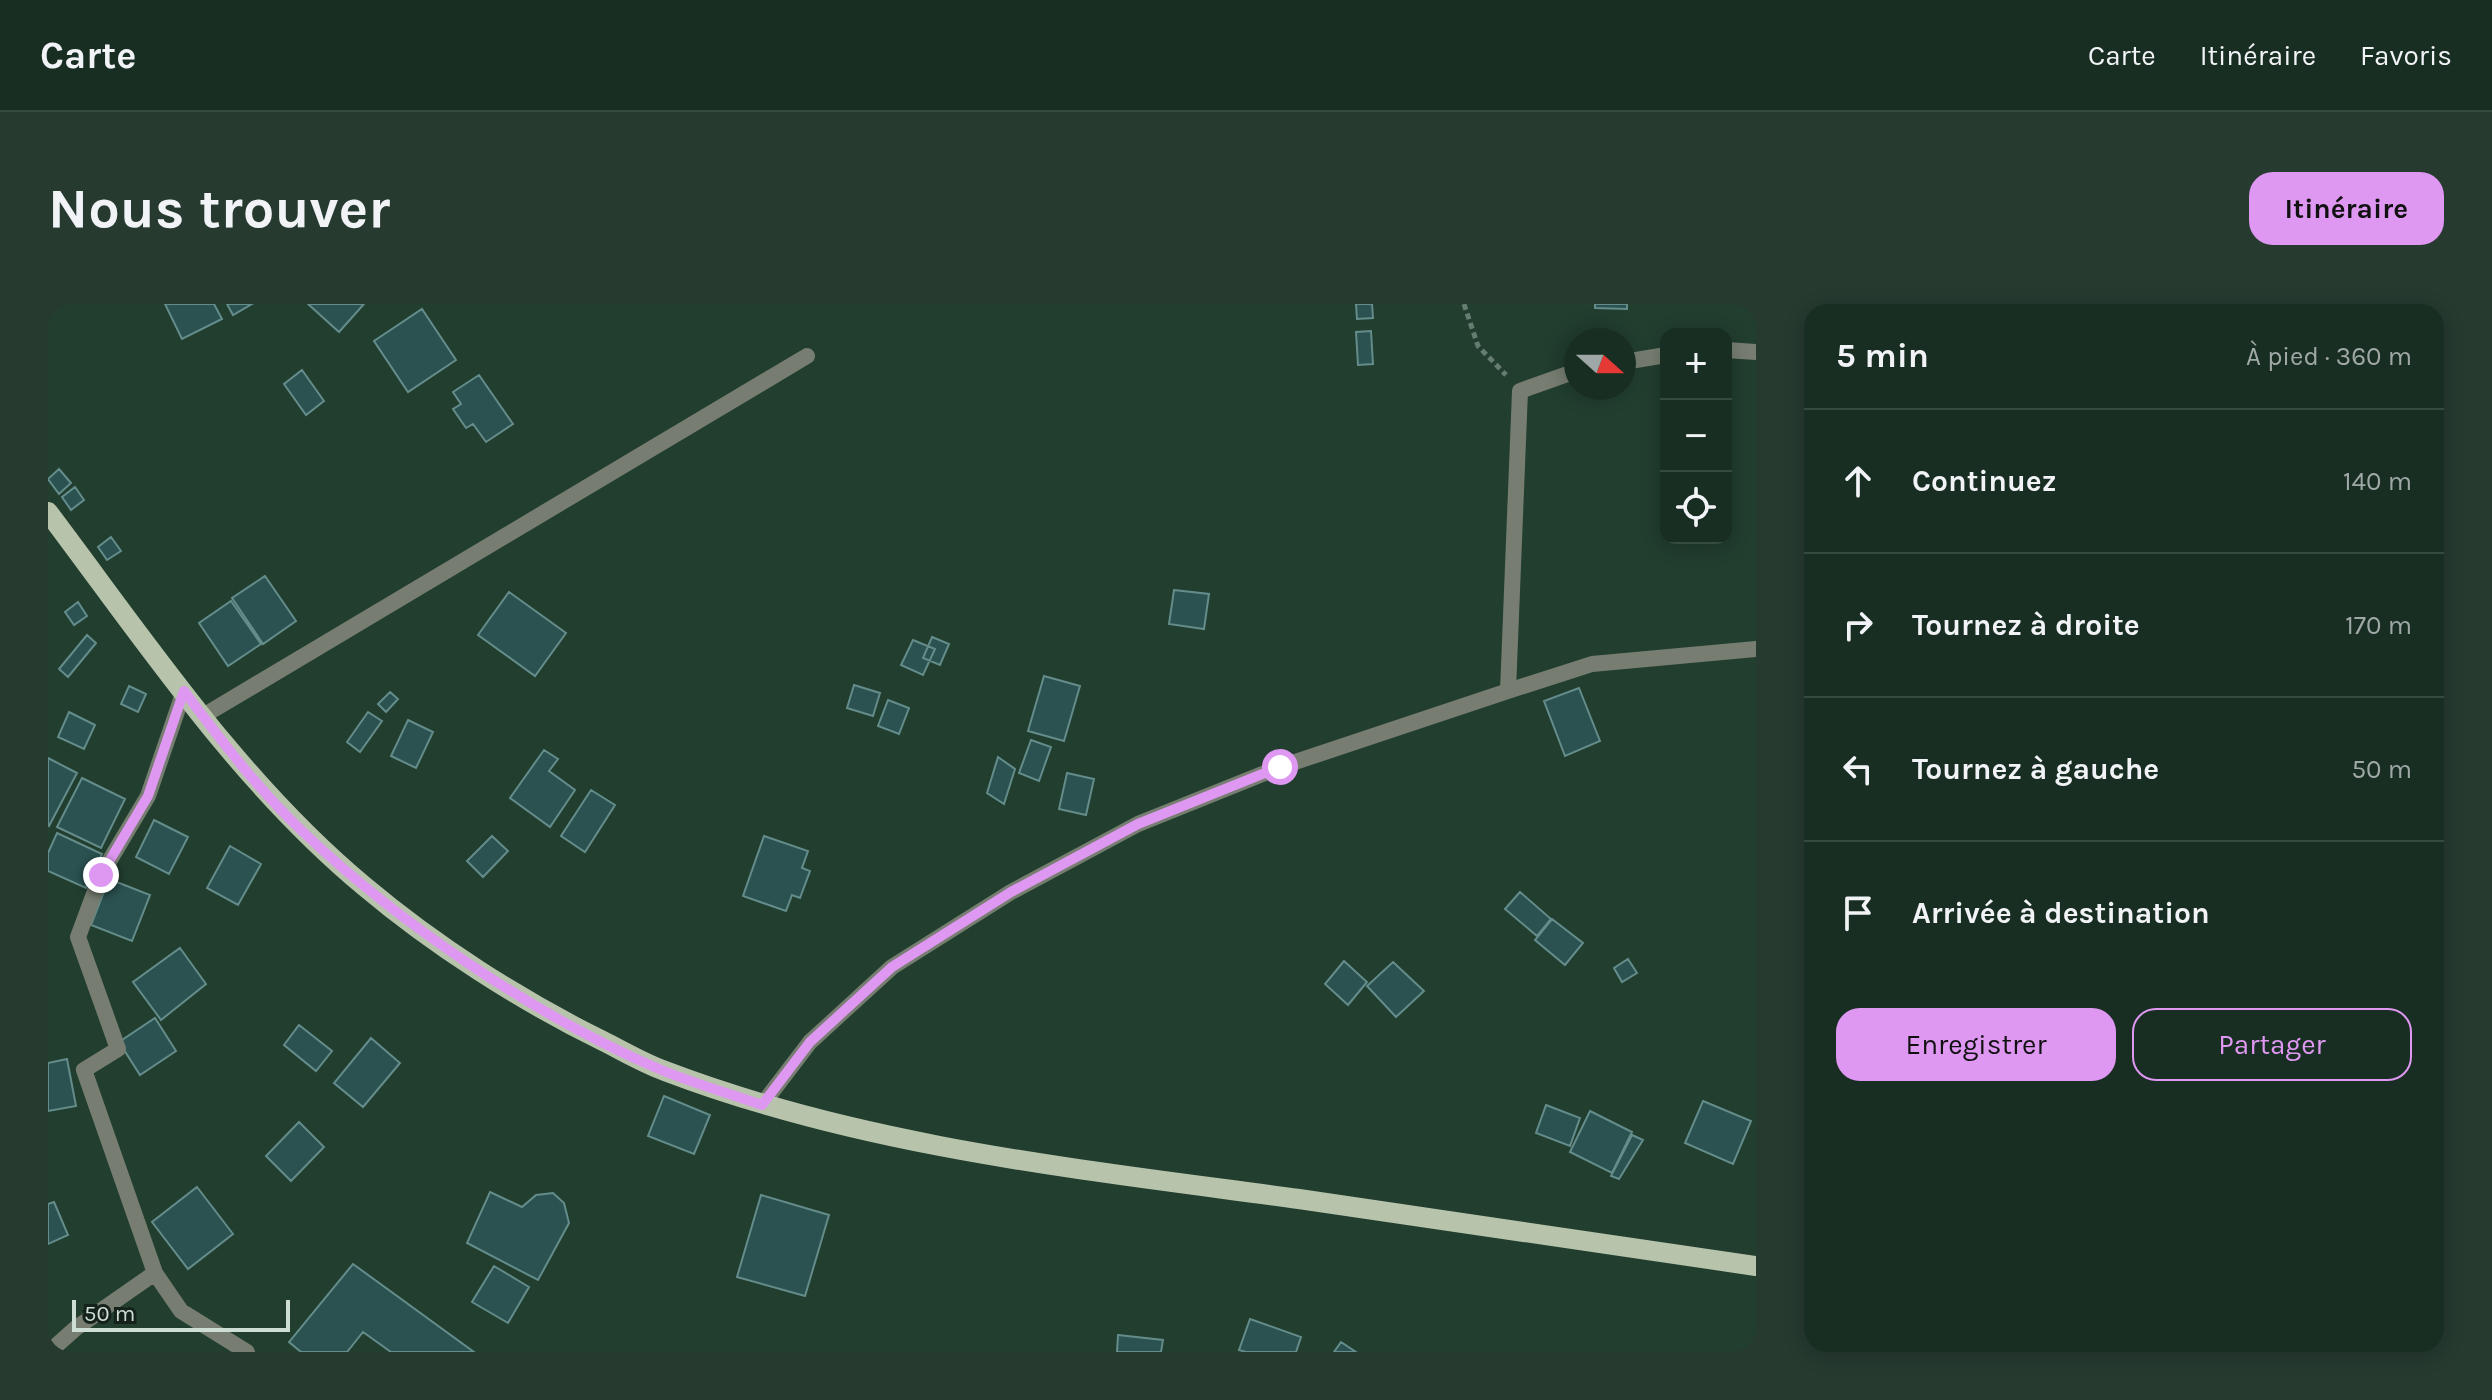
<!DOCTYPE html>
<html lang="fr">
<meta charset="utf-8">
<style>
:root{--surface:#192e23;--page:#263a30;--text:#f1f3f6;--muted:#9fa8a6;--line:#374a41;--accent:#df98f2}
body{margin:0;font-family:Karla,sans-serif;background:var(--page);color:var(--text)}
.controls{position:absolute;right:24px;top:24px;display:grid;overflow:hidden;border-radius:16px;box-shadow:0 4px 20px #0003}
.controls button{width:72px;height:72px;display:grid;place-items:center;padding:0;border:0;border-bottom:2px solid var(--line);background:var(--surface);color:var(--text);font:40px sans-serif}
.compass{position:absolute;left:1516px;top:24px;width:72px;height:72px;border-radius:50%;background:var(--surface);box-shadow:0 4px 20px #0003;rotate:111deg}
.scale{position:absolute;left:24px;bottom:20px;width:218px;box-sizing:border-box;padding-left:8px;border:4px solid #cdded4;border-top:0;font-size:22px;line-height:28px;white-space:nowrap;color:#cdded4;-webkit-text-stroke:6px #15211b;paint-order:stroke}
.stop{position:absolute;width:24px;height:24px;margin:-18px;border:6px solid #df98f2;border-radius:50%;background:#fff}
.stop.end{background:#df98f2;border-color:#fff;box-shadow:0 2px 8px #0008}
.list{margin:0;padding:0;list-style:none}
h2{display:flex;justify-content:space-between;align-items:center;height:104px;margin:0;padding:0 32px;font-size:34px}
h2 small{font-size:26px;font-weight:400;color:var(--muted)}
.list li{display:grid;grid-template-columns:52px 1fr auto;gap:24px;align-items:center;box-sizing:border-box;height:144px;padding:0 32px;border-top:2px solid var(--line)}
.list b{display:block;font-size:30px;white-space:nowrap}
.list em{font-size:26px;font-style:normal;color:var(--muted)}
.actions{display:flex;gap:16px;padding:24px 32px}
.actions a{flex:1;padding:18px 0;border:2px solid var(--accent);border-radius:24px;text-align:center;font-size:28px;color:var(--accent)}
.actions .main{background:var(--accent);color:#111}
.icon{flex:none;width:44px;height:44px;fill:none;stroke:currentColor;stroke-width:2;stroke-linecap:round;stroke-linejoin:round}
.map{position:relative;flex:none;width:1708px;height:1048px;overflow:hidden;border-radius:24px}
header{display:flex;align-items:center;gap:48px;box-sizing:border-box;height:112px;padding:0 40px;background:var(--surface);border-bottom:2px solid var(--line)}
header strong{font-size:38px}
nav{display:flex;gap:44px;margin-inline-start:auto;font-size:28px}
.intro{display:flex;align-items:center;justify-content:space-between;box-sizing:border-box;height:192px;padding:0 48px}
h1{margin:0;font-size:56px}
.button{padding:20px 36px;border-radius:24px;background:var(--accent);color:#111;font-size:28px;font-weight:700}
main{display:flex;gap:48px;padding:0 48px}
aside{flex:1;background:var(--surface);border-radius:24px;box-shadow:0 4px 20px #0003}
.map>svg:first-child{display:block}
.building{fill:#2b5250;stroke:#648c8a;stroke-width:2}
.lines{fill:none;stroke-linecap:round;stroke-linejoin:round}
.path{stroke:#647d70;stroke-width:5;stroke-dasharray:6 4;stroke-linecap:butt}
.minor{stroke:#777e71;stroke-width:16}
.primary{stroke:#b7c4ab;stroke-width:20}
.route{stroke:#df98f2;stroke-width:10}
</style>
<header>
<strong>Carte</strong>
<nav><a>Carte</a><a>Itinéraire</a><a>Favoris</a></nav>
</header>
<div class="intro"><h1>Nous trouver</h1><a class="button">Itinéraire</a></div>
<main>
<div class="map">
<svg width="1708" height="1048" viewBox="0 0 1708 1048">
<rect width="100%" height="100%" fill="#213e2f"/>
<path class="building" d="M117,0H166L174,15L134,35Z
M179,0H204L185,11Z
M260,0H316L291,28Z
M1308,0H1324L1325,14L1309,15Z
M1547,0H1579V5L1547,4Z
M374,5L408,56L360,88L326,37Z
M1323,27L1325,60L1310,61L1308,28Z
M254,66L276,97L258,111L236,80Z
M431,71L465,120L438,138L425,120L418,124L405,105L413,100L405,88Z
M11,165L23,179L11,190L0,175Z
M27,183L36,196L23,206L14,193Z
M63,233L73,247L59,256L50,243Z
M217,272L248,317L215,340L184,294Z
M1126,286L1161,290L1156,325L1121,320Z
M461,288L518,329L487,372L430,331Z
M183,297L213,340L180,362L151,319Z
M30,298L39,312L26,321L17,308Z
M39,331L48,339L20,373L11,365Z
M884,333L901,340L892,361L875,354Z
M865,336L887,345L875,371L853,361Z
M996,372L1032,382L1016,437L980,427Z
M806,381L832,389L825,412L799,404Z
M81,382L98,390L90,408L73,400Z
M1531,384L1552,437L1517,452L1496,397Z
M342,388L350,395L338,408L330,400Z
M840,396L861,404L851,430L830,422Z
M21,408L47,421L36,445L10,433Z
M320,408L334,417L312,448L299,438Z
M360,416L385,428L368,464L343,452Z
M983,436L1003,443L991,477L971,469Z
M496,446L510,455L501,467L527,486L502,523L462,494Z
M950,453L967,465L956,500L939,489Z
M0,454L29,469L1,522L0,521Z
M1019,469L1046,475L1038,511L1011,505Z
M34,474L77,495L53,544L9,523Z
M543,486L567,501L537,548L513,532Z
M106,516L140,533L121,570L88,553Z
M9,529L54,550L38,584L0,567V549Z
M444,532L460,547L435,573L419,557Z
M716,532L760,547L754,564L762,567L752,594L744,591L738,607L695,592Z
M182,542L213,560L190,601L159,584Z
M61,575L102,591L84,637L43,621Z
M1472,588L1503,615L1489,632L1457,605Z
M1504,615L1535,639L1517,661L1487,636Z
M132,644L158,680L113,716L85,678Z
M1580,655L1589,669L1574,678L1566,664Z
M1296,657L1319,678L1300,701L1277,680Z
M1345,658L1376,687L1348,713L1319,682Z
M107,714L128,747L92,771L71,738Z
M251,721L284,747L268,767L236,741Z
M323,734L352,759L315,803L286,779Z
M19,755L28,802L0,807V759Z
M616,792L662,811L646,850L600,832Z
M1655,797L1703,817L1685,860L1637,839Z
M1498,801L1532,814L1522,842L1488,829Z
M1542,807L1584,828L1564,869L1522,848Z
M251,818L276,843L243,877L218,852Z
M1584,831L1595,836L1571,875L1563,872Z
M149,883L185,930L140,965L104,918Z
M442,888L474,903L488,891L505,889L516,899L521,919L490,976L419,939Z
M713,891L781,911L757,992L689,973Z
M6,898L20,931L0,940V900Z
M305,960L426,1048H343L315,1028L299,1048H253L241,1038Z
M446,962L481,983L460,1019L424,998Z
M1202,1015L1253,1033L1248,1048H1198L1191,1046Z
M1070,1031L1115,1036L1113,1048H1069Z
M1293,1038L1308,1048H1286Z"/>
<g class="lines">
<path class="path" d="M1416,0L1430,42L1458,71"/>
<path class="minor" d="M1678,46L1708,48
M1576,58L1618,51
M136,387L100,492L53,571L30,633L70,745L36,766L107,969L133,1007L199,1048
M1460,387L1544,360L1708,345
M155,412L759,52
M714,801L762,738L844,663L963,588L1090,520L1232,463L1460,387L1472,87L1528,67
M1,1048L28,1024L107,969"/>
<path class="primary" d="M0,208C98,338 190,477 316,582C386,641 473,697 555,737C575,747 595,759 617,767C819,844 1038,866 1251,895C1404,916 1556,940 1708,962"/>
</g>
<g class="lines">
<path class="route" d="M53,571L100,492L136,387C172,435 209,484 253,526C350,619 487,712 611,765C644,779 680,789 714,801L762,738L844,663L963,588L1090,520L1232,463"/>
</g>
</svg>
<div class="controls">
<button>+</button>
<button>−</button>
<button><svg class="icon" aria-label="locate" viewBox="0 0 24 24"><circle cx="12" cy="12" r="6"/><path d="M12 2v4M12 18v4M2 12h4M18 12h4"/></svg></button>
</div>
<svg class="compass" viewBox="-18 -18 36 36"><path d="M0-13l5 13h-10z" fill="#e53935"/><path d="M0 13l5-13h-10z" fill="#9fa8a6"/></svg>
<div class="scale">50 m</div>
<div class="stop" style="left:1232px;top:463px"></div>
<div class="stop end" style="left:53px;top:571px"></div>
</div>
<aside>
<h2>5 min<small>À pied · 360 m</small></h2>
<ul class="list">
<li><svg class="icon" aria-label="ahead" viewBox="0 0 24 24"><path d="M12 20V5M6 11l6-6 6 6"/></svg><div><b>Continuez</b></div><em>140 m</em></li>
<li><svg class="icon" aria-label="right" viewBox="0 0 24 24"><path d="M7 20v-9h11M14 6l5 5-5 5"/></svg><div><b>Tournez à droite</b></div><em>170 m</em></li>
<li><svg class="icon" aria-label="left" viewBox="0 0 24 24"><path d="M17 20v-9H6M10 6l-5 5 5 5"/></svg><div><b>Tournez à gauche</b></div><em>50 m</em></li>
<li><svg class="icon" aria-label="arrive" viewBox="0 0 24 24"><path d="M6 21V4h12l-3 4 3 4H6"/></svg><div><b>Arrivée à destination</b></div></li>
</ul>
<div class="actions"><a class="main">Enregistrer</a><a>Partager</a></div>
</aside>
</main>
